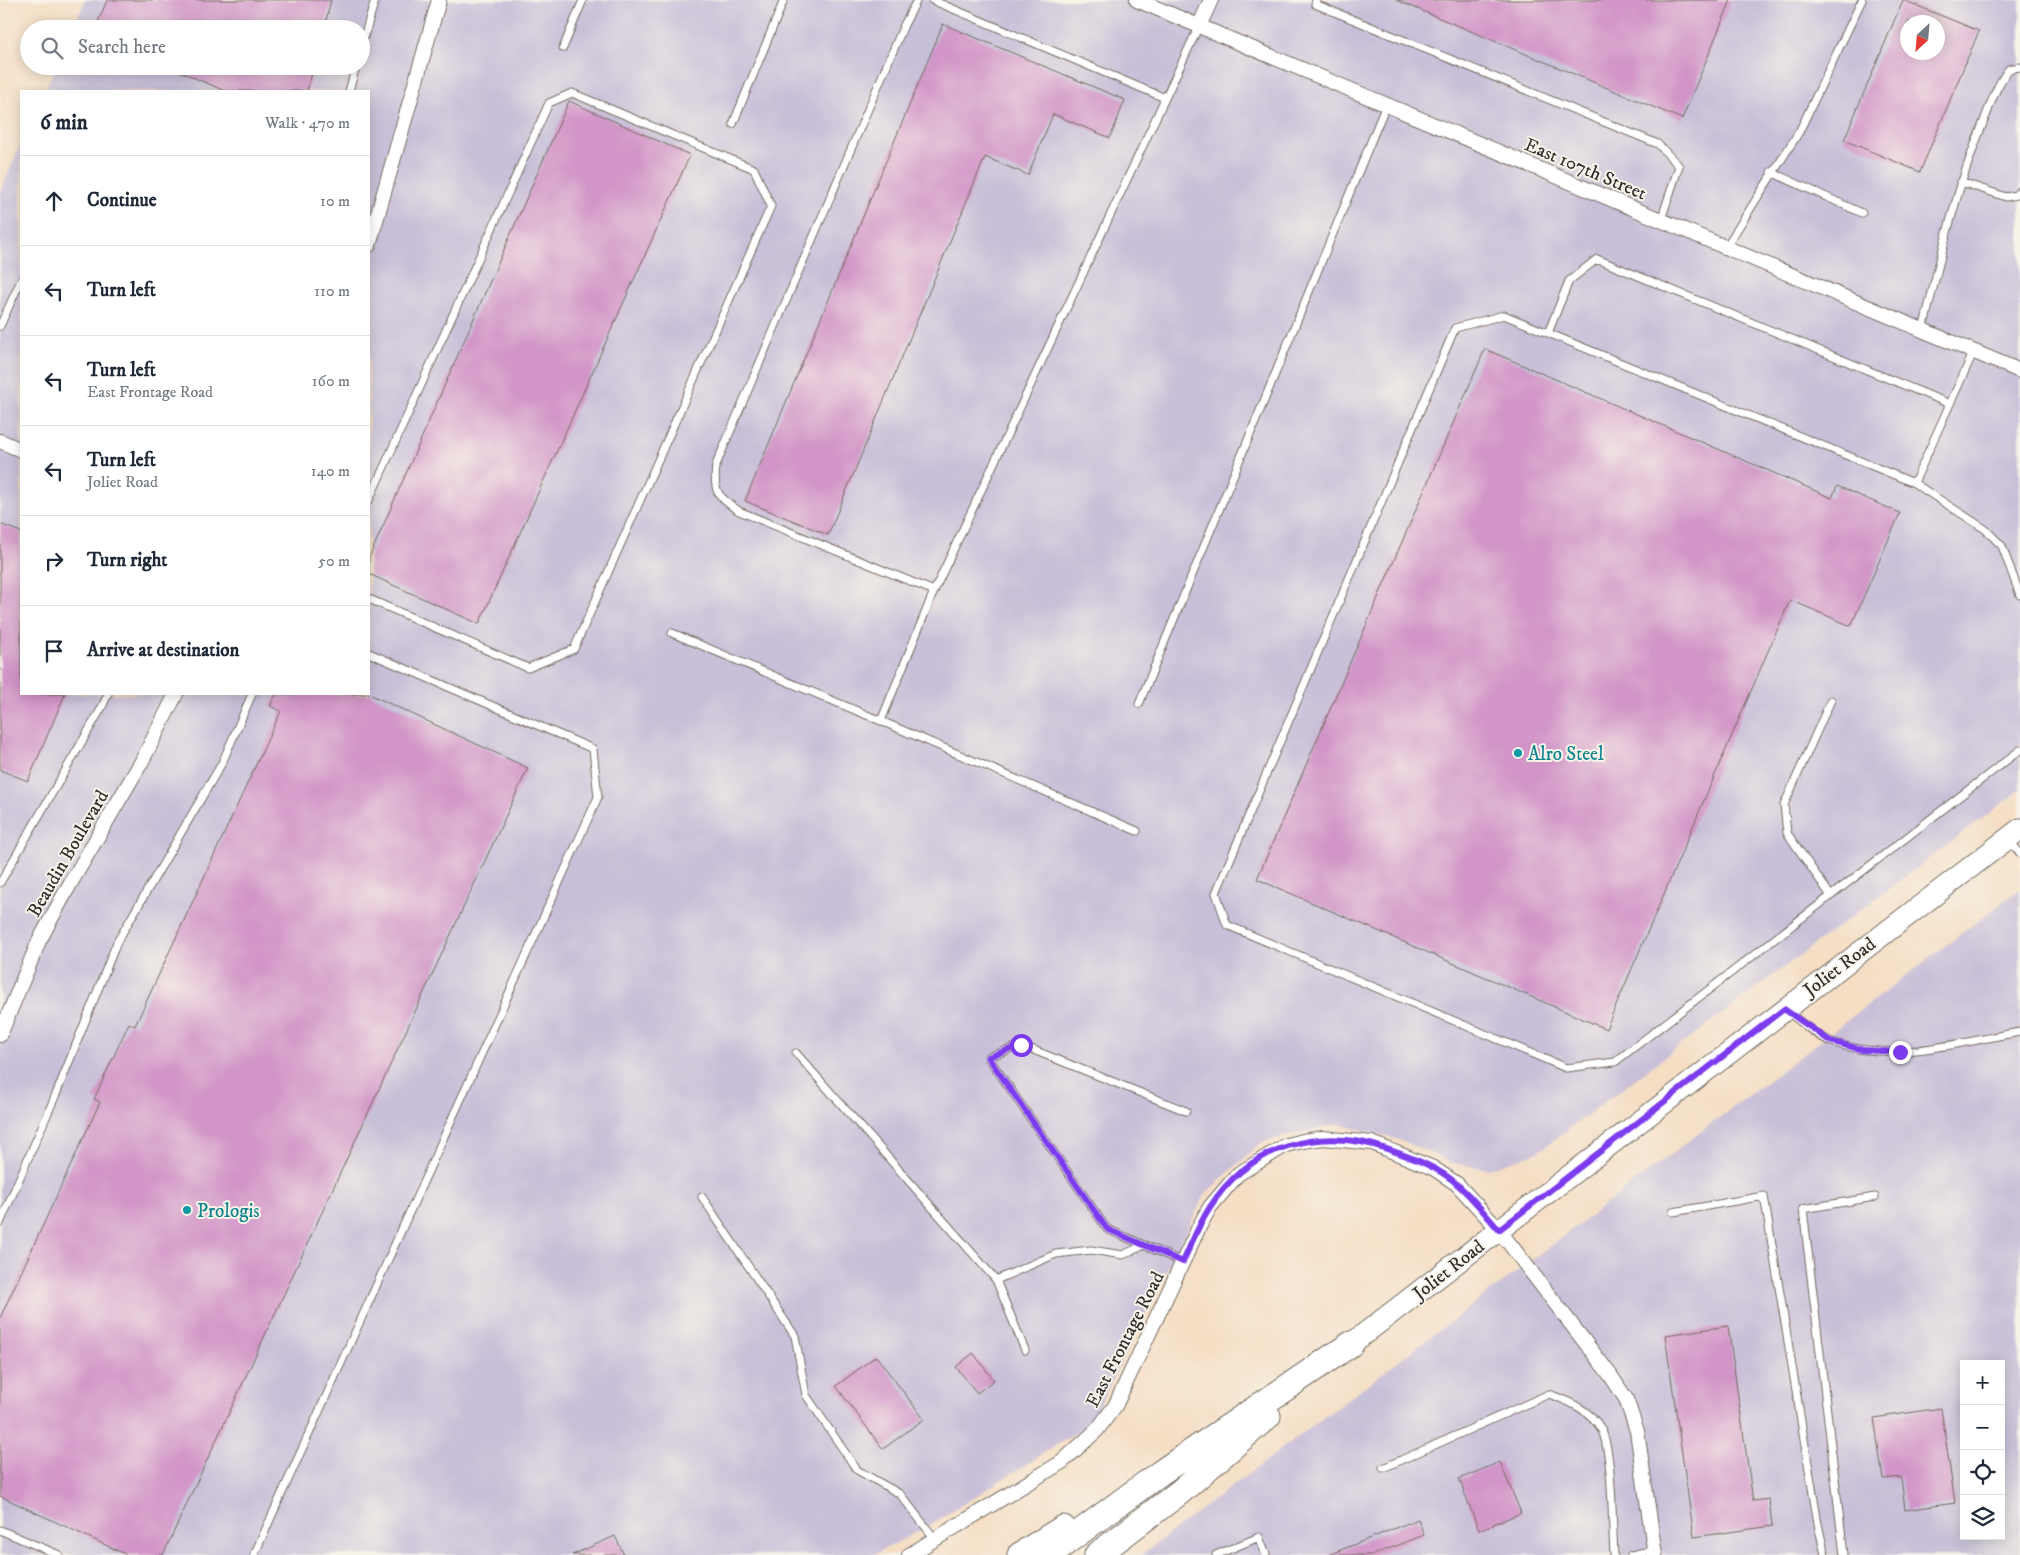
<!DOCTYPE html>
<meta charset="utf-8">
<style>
:root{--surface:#fff;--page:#f2f2f3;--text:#1f2937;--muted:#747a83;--line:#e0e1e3}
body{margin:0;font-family:"IM FELL DW Pica",serif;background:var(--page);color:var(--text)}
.controls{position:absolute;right:15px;bottom:15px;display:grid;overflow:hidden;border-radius:0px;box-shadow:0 2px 12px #0003}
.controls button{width:45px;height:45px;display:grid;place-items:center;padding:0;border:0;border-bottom:1px solid var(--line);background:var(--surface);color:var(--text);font:25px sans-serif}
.compass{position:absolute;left:1900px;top:15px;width:45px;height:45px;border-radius:50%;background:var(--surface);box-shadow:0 2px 12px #0003;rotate:206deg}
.stop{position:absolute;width:15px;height:15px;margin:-11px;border:4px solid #7c3aed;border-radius:50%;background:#fff}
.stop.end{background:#7c3aed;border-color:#fff;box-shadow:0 1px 5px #0008}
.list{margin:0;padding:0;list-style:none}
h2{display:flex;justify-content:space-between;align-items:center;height:65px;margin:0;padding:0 20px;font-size:21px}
h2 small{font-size:16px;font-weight:400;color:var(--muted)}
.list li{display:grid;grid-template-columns:32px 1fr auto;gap:15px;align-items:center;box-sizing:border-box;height:90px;padding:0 20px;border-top:1px solid var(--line)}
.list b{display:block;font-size:19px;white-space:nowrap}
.list p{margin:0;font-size:16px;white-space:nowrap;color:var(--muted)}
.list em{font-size:16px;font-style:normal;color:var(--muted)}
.icon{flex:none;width:28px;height:28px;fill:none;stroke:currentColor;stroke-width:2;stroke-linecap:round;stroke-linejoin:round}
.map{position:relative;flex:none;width:2020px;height:1555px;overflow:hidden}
.search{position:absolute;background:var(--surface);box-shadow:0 2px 12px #0003;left:20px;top:20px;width:350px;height:55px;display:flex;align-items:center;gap:12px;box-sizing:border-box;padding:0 18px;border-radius:28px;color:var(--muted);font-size:19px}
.panel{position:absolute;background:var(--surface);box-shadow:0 2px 12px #0003;left:20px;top:90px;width:350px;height:605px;border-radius:0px}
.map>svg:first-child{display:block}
.industrial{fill:#c8bfd8;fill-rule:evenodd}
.building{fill:#d295c7;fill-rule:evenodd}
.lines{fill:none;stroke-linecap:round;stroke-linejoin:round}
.service-casing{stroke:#726a61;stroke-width:9}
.minor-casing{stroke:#726a61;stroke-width:16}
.primary-casing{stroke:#726a61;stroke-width:23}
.motorway-casing{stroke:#726a61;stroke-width:27}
.service{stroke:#fff;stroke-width:7}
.minor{stroke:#fff;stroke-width:14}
.primary{stroke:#fff;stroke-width:21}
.motorway{stroke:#fff;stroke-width:25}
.route{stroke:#7c3aed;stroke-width:6}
.culture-dot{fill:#0f9aa8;stroke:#f7f3e8;stroke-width:2}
.labels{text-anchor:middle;stroke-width:4;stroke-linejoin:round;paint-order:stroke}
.street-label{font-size:19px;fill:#2b2b2b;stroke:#f7f3e8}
.culture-label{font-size:19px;fill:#0d838f;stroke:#f7f3e8;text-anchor:start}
</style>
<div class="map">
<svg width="2020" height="1555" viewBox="0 0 2020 1555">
<rect width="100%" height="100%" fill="#f7f3e8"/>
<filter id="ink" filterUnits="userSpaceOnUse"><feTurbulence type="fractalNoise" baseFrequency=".02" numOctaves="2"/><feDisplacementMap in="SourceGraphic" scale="10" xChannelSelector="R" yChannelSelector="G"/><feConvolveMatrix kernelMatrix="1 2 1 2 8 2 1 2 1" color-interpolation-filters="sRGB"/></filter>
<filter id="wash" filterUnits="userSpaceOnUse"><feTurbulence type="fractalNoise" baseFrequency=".0096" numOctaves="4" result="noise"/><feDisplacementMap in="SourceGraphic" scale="20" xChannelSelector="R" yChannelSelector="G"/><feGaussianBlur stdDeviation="1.12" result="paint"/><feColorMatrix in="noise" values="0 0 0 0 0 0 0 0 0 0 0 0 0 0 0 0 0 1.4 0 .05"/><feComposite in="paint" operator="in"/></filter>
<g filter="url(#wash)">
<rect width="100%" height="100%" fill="#f5dec4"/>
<path class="industrial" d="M85,0H2020V790L1538,1152L1489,1169L1452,1163L1403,1141L1338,1124L1262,1142L1206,1193L1090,1424L925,1528L873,1555H0V192L21,144V694H369V91H45L56,66H361V29H73ZM1908,22H1938V52H1908Z
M2020,889V1555H1141L1535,1258ZM1964,1364H2001V1536H1964Z"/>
<g id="blocks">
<path class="building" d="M107,0H331L324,29H95Z
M1396,0H1731L1682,119Z
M1903,0L1979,31L1920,172L1844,140ZM1908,22H1938V52H1908Z
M943,24L1125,100L1110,138L1053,114L1028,175L985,157L828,535L745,501Z
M167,66H314L307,91H225Z
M569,101L690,155L479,624L369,574V558Z
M1485,349L1832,498L1837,486L1900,513L1851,626L1790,600L1606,1029L1257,879Z
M0,524L21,532V694H65L28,781L0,770Z
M276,694H369L528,768L163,1555H127L0,1496V1318L100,1102L94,1099L129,1023L135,1026L281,711L270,706Z
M1728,1326L1753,1501L1769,1499L1772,1526L1694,1537L1665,1335Z
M973,1353L994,1380L977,1393L956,1367Z
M876,1356L924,1419L883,1449L836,1386Z
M1941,1408L1955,1503L1905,1510L1901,1477L1883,1479L1874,1418Z
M1500,1462L1521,1513L1479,1530L1459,1479Z
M1418,1519L1424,1535L1373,1555H1328Z
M615,1536L624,1555H572Z"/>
</g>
</g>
<g filter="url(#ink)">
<use href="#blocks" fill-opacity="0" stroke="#726a61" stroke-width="1"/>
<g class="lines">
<g class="service-casing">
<path id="service" d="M917,0L904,25L716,465C713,492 717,496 739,511L934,591L1199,26
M932,0L1165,98
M1316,0L1315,4L1658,144L1679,166L1661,220
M361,47L375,0
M563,48L583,0
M349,91L356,66
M733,124L784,0
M1771,172L1862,213
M1961,182L2006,197L2016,195L2020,190
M1726,247L1799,132L1862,0
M0,326L21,280
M1923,330C1940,259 1956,188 1984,121C1991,103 1997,84 2009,69L2020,67
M1548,333L1569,281L1597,259L1950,404
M1914,483L1974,351
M369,500L549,103L572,93L754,169L771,206L574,649L528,668L369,599
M934,591L881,721L1137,831
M2020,595L2002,546L1985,529L1914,483L1504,315L1455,328L1216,893L1227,925L1566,1068L1615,1062L2020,750
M672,633L881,721
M1831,700L1784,805L1787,833L1831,896
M1139,704L1386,105
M2009,840L2020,853
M0,883L101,709L108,694
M1788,1012C1801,1022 1816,1036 1832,1042C1892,1064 1959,1042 2020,1032
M796,1053L996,1280L1025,1350
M702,1197L795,1336L806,1395L857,1470L900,1494L935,1539
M1673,1212L1764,1196L1818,1524L1825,1555
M0,1223L57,1092L117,942L222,763L252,694
M1183,1262L1107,1229L988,1057L1021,1045L1186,1111
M996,1280L1056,1254L1091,1250L1123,1255L1144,1245
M1383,1468L1549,1394C1568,1401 1591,1410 1601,1429C1613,1450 1612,1528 1614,1555
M0,1530L59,1555
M254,1555L598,797L593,749L369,653
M1216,1555L1259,1537L1266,1555
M1631,1555L1655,1550
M1844,1555L1803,1209L1875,1197"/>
</g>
<g class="minor-casing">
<path id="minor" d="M1137,0L2020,371
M1199,26L1211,0
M369,245L439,0
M0,441L21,450
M0,1035L39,941L70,884L142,761L176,694
M909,1555L1062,1462L1097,1430L1115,1406L1200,1225L1210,1207L1238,1174L1286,1145L1303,1141L1323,1138L1372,1143L1433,1168L1457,1184L1499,1230L1611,1376L1626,1399L1637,1431L1655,1555"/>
</g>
<g class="primary-casing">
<path id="primary" d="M1351,1344L2020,829"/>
</g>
<g class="motorway-casing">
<path id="motorway" d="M1020,1555L1063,1528
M1049,1555L1160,1473L1351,1344
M1097,1555L1180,1492L1268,1416"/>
</g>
<use href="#service" class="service"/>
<use href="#minor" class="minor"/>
<use href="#primary" class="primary"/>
<use href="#motorway" class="motorway"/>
</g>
</g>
<g class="lines" filter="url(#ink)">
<path class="route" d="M1021,1045L988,1057L1107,1229L1183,1262C1191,1244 1199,1224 1210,1207C1250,1144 1322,1125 1390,1150C1413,1158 1440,1168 1458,1185C1473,1198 1486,1215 1499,1230L1784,1009L1830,1041L1863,1050L1900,1052"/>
</g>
<g class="culture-dot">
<circle cx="1518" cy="753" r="5"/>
<circle cx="187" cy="1210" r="5"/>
</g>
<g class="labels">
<g class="street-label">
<text transform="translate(1586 168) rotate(23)" y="7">East 107th Street</text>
<text transform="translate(67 853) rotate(-60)" y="7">Beaudin Boulevard</text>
<text transform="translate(1839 966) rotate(-37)" y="7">Joliet Road</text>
<text transform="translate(1448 1269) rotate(-38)" y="7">Joliet Road</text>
<text transform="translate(1124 1339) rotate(-63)" y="7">East Frontage Road</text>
</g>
<g class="culture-label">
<text x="1528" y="760">Alro Steel</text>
<text x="197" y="1217">Prologis</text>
</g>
</g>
</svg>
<div class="controls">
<button>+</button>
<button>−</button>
<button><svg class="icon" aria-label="locate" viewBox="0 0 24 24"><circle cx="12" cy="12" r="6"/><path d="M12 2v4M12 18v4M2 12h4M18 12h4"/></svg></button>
<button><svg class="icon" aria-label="layers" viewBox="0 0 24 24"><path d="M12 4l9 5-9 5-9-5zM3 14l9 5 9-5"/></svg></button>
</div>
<svg class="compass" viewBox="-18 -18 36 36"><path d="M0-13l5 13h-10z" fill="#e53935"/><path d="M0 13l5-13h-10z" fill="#747a83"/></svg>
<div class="stop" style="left:1021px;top:1045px"></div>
<div class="stop end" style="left:1900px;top:1052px"></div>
<div class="search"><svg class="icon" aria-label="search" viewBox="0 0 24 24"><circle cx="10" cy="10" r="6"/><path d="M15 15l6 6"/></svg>Search here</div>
<section class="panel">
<h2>6 min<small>Walk · 470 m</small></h2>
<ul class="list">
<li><svg class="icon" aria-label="ahead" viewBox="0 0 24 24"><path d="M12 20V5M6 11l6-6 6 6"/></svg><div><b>Continue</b></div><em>10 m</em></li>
<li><svg class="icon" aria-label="left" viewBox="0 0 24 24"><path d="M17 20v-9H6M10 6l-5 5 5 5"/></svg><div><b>Turn left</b></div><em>110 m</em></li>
<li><svg class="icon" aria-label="left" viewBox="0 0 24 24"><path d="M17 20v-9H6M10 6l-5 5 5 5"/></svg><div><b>Turn left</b><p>East Frontage Road</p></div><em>160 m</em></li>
<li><svg class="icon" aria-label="left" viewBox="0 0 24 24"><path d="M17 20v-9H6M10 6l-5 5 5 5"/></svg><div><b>Turn left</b><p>Joliet Road</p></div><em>140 m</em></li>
<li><svg class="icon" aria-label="right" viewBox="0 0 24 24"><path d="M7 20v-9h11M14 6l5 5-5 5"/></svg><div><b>Turn right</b></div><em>50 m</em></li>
<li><svg class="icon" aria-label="arrive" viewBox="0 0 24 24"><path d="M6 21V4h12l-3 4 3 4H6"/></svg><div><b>Arrive at destination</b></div></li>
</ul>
</section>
</div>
